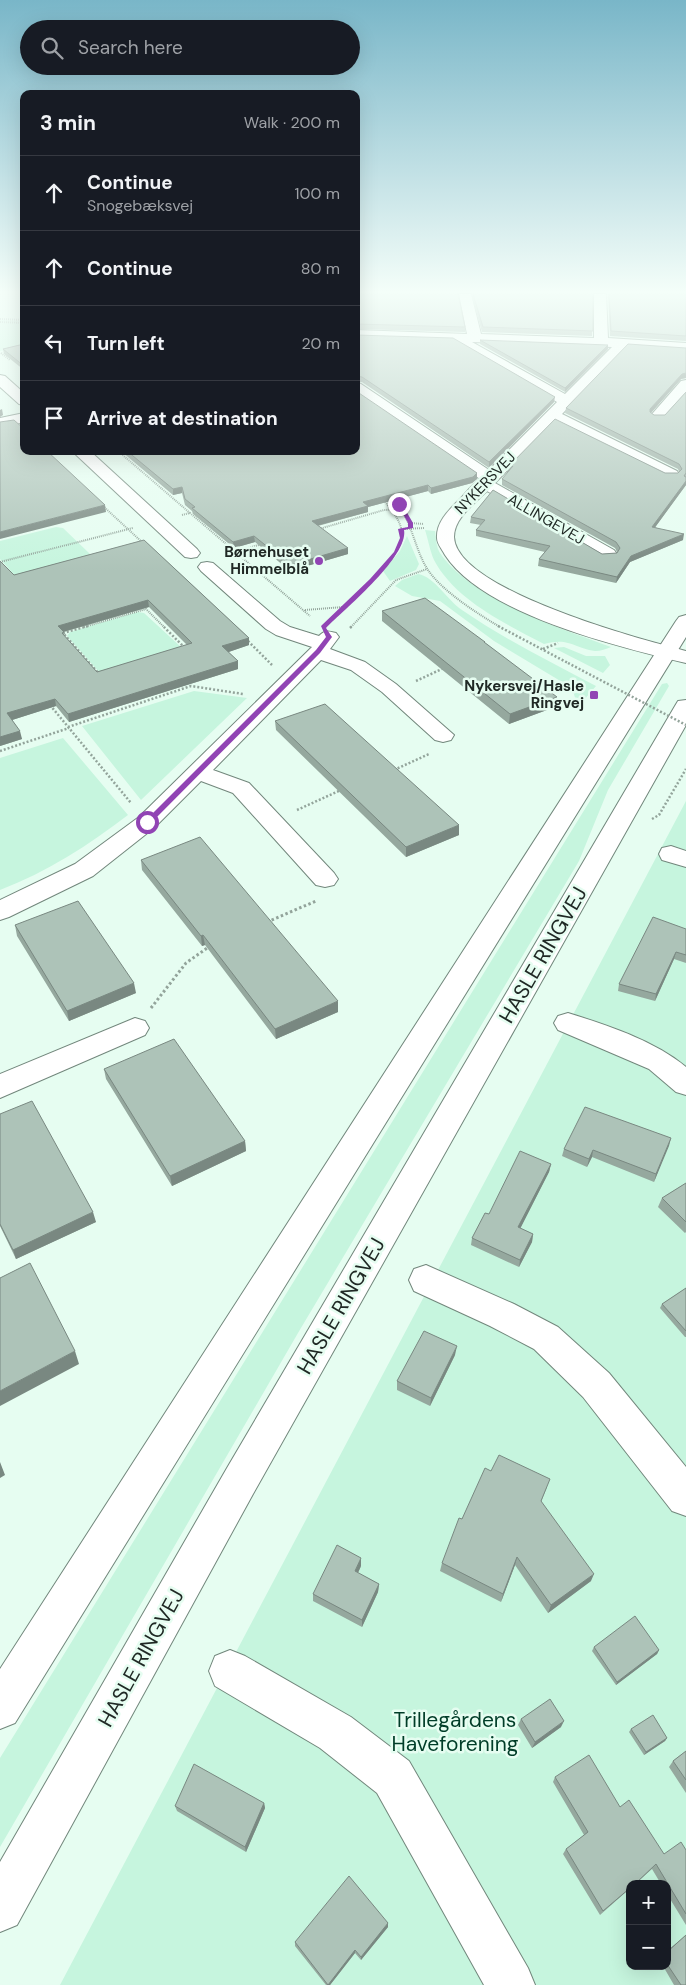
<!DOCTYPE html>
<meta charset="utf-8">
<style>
:root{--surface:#171b24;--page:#20242c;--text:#f1f3f6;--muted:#9ea1a6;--line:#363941}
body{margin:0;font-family:"DM Sans",sans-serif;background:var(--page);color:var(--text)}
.controls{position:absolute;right:15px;bottom:15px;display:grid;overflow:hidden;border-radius:10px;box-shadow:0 5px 20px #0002}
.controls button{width:45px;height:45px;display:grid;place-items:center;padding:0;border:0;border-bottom:1px solid var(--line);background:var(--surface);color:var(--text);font:25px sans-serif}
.stop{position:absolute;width:15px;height:15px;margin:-11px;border:4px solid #9144b4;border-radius:50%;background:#fff}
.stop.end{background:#9144b4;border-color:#fff;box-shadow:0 1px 5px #0008}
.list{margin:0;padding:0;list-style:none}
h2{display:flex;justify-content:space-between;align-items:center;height:65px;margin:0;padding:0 20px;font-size:21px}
h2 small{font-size:16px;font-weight:400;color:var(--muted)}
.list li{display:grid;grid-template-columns:32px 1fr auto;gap:15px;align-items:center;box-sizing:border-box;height:75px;padding:0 20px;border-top:1px solid var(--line)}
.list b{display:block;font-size:19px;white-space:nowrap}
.list p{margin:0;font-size:16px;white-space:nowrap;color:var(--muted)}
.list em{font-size:16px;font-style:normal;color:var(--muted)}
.icon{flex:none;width:28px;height:28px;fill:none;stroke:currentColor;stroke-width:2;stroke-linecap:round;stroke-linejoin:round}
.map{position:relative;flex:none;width:686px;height:1985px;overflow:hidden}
.search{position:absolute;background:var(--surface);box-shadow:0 5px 20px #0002;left:20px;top:20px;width:340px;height:55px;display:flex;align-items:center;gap:12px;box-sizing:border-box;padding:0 18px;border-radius:28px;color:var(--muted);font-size:19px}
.panel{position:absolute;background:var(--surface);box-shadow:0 5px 20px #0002;left:20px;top:90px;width:340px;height:365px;border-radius:10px}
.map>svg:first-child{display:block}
.green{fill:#c6f5de;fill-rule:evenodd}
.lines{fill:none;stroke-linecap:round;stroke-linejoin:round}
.minor-casing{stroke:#72877c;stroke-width:2}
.major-casing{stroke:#72877c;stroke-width:2}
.path-far2{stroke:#93a49b;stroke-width:2;stroke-dasharray:1 1;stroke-linecap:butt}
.path-far1{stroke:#93a49b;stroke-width:2.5;stroke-dasharray:2 2;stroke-linecap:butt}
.path{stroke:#93a49b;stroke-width:3;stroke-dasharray:2.5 2.5;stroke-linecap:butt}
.minor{fill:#fff;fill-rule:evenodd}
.major{fill:#fff;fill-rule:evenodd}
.path-bridge{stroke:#93a49b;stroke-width:2.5;stroke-dasharray:2 2;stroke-linecap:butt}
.wall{fill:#95a89e;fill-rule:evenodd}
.shaded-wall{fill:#798881}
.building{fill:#adc3b8;stroke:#798881;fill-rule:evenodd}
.route{fill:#9144b4}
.poi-dot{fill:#9144b4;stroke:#e6fdf1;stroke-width:2}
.labels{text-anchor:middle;stroke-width:5;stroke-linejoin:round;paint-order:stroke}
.far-street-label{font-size:15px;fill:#202925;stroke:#e6fdf1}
.far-poi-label{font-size:15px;font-weight:bold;fill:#202925;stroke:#e6fdf1;text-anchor:end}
.near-street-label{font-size:21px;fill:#202925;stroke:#e6fdf1}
.near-park-label{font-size:21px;fill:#003d28;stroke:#e6fdf1}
</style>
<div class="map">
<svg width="686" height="1985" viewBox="0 0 686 1985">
<rect width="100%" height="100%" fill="#e6fdf1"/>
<path class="green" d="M0,320L24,321V347L0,351Z
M56,527L63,528L90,554L87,561L16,577L0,559V541Z
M425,530L435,531C436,537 436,547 440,553C472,600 560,628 611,647C606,649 601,651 595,651C573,648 570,637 544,644C506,624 455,600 434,560C430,551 428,539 425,530Z
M407,536L419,564L416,570L390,581L383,571L400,551Z
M418,574C435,577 447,600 462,610C504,639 551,662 596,686L578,707L572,688L494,641L440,601L412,596L395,586L402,580Z
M138,612L144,613L182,648L100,673L67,636L70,632Z
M564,647L586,656H605L610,665L603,673L554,648Z
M667,683L669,686L608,790L579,861L298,1333L0,1847V1758L662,684Z
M194,691L247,698L141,800L82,726Z
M63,738L128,815C89,845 47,872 0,890V758Z
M686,801V1985H60ZM630,1884H667V1966H630Z"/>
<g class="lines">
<g class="minor-casing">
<path id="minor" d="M459,294H471L481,334L594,338V294H606L608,338L686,343V351L626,347L562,414L677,471L679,474L677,477H665L554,422L495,483L614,550L617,554L614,558L608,559L602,558L487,491C475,503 454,518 454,537C456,590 642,640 686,651V663C619,647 483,614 445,555C442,549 437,544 437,538C436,522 449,510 459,500C466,493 473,483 480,479L356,394V383L361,384L489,470L557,402L453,341L356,338V330L467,334ZM472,342L612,347L565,394Z
M0,375L5,376L24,393V405L19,404L0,387Z
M686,380V393L663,419H653L650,416L653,413L681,381Z
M24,413V422L0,428V418Z
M72,451H90L197,549L200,553L197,557L191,558L185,557Z
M207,562L213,563L280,621L290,627L319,636C324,630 329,631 336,633L339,637L330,649L365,662L396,684L454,735L451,740L443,742L435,740L382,692L351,670L321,660L213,770L249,783L334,873L338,879L334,885L325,887L316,885L233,793L201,781L155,827L93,876L9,917L0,920V900L75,864L139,817L312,647L276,635L266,629L201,571L198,567L201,563Z
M671,846L686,851V867L662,860L659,854L662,848Z
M568,1013C607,1025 655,1041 686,1067V1095L676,1092L649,1069L558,1030L554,1023L558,1016Z
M135,1018L145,1021L149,1028L145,1035L0,1098V1074Z
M426,1265L514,1304L558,1327L609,1373L686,1467V1516L672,1511L583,1397L534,1349L490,1326L414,1291L409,1280L414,1269Z
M230,1650L245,1656L351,1717L409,1761L528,1968L535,1985H484L377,1793L320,1748L215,1686L209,1671L215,1656Z"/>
</g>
<g class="major-casing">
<path id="major" d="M686,615V637L15,1723L0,1729V1669L676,621L679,617Z
M686,700V725L253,1494L17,1925L0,1932V1862L227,1468L675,706L678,701Z"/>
</g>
<path class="path-far2" d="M0,319L24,320
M0,322L24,323
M1,353L10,360
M118,451L190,513
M392,499C413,519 413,547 428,570C442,591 478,614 500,627
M103,506L143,543
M182,515L190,513L310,616
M410,523L424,524
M319,529L384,510L403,509
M401,529L424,528
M227,554L262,544
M0,562L133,528
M305,610L343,607
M333,617C350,601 403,558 402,535C402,522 392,510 384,501
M84,627L146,609L164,627
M351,627L396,580L427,569"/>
<path class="path-far1" d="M88,626L63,633L101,676L187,650L163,626
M498,626L568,663
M350,628L352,626
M248,641L272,665
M543,649L558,643
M416,681L444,668
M50,705L131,803
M68,727L191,686L243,694
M0,751L69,728
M394,770L429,754
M297,810L341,790
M652,819L659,815L686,769"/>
<path class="path" d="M267,922L316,901
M151,1008L186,963L210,946"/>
<use href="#minor" class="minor"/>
<use href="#major" class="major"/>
<path class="path-bridge" d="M568,663L686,725"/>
</g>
<path class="wall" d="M356,294L465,327V332L356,329Z
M471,294H593L592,336L482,332Z
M608,294H686V341L610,336Z
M356,335L554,402L489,468L362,382H356Z
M480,340L608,349L565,392L480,344Z
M24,344V370L4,354L3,349Z
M686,348V378L681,379L651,413L654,415H665L686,392V485L655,527L683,540L630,562L616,583L538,566L539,559L545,552L476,536V530L481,525L470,523L471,517L493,490L602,554L617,553V552L615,548L502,485V479L678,473L679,472L678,469L565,413L566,408Z
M121,451H356L477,473V479L472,483L431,494L428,491L368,507V512L318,526L348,554L290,571L255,542L234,548L193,514L192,511L185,505L182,493L173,495Z
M144,540L249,638V645L228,652L238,661V669L69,722L56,706L12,720L22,739L0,746L14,575ZM149,607L187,645L97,672L64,636V632Z
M382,611L485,643L555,707L509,724L382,621Z
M275,721L459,835L406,857L276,730Z
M141,860L338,1012L276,1039L205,945L202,946L142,870Z
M15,925L136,993L69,1021L17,936Z
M686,929V963L674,959L655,1001L618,991L619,984Z
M104,1069L245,1141L246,1151L172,1186L106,1079Z
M0,1114L96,1222L16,1259L0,1226Z
M671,1138L654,1182L592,1157L587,1167L562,1156L564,1149Z
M551,1164L549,1172L520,1228L533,1234L532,1242L519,1267L471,1245L472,1238L489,1214Z
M686,1183V1232L685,1233L658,1207L662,1198Z
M686,1288V1337H685L660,1308L662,1304Z
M455,1355L430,1406L397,1390V1381Z
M491,1471L547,1487L541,1502L591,1581L548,1613L515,1565L501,1602L440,1571L442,1563L462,1519Z
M361,1566L358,1573L379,1584L378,1592L362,1627L313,1601V1594Z
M594,1647L659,1650L657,1654L616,1685L592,1651Z
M521,1719L561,1727L532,1748L518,1725Z
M631,1729L667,1738L665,1741L644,1755L629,1732Z
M686,1751V1793L669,1767L673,1761Z
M555,1777L620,1807L664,1854L686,1850V1925L667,1894V1884H661L652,1869L600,1915L563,1854L566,1849L584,1835L553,1782Z
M264,1803L265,1808L246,1852L177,1811L175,1806Z
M388,1927L361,1960L355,1953L330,1985H326L295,1946V1942Z
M686,1935V1985H674L663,1966H667V1951Z"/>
<path class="shaded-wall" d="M608,345V349L565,392V388Z
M686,373V378L681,379L649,415L650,409L682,374Z
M555,397L554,402L489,468V462Z
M2,409L3,415L0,417V410Z
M513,466L507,474V468Z
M477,473V479L472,483L431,494V488Z
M686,481V485L651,533L652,527Z
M428,485V491L368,507V512L312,527V521L363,502Z
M182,487V493L173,495V489Z
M105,505L106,512L0,539V532Z
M684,534L683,540L630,562L616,583L617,577L631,556Z
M254,536L255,542L234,548L233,542Z
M348,548V554L290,571V565Z
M148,600L149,607L59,633L58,626Z
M249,638V645L223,654L222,646Z
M238,661V669L69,722L68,714Z
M557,697L555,707L509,724L510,714Z
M55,699L56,706L9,721L7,713Z
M20,731L22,739L0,746V737Z
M459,825V835L406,857V847Z
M203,935L205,945L202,946L201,936Z
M676,952L674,959L655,1001L656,994Z
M134,983L136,993L69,1021L67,1011Z
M338,1001V1012L276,1039L275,1029Z
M671,1138L669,1146L654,1182L656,1174Z
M245,1141L246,1151L172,1186L170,1176Z
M593,1150L592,1157L587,1167L589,1159Z
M551,1164L549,1172L517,1235L518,1227Z
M93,1212L96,1222L16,1259L13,1250Z
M533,1234L532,1242L519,1267L520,1260Z
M457,1346L455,1355L430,1406L431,1398Z
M75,1351L79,1364L0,1406V1391Z
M0,1462L5,1475L0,1478Z
M517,1557L515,1565L501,1602L503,1594Z
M361,1558V1566L355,1579V1571Z
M594,1574L591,1581L548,1613L551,1605Z
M379,1584L378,1592L362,1627V1620Z
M659,1650L657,1654L616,1685L617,1682Z
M564,1721L561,1727L532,1748L535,1742Z
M667,1738L665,1741L644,1755L646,1752Z
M264,1803L265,1808L246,1852L245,1847Z
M388,1923V1927L361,1960V1957Z
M355,1950V1953L330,1985H328Z"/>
<path class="building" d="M356,294H458L465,327L356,324Z
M473,294H593V331L483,327Z
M609,294H686V336L611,331Z
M356,335L453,338L555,397L489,462L362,377L356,376Z
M480,340L608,345L565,388Z
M24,344V366L3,349Z
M628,344L686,348V373L682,374L650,409V412L654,415H665L686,392V473L684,476L686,477V481L652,527L684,534L631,556L617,577L539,559L550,546L476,530L485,520L471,517L493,490L602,554L617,553L620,548L616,542L502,479L513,466L507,468L555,419L665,473H678L682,469L679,464L566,408Z
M356,391L477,473L473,477L431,488L428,485L363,502L368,506L312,521L348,548L290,565L254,536L233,542L192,508L195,507L185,499L182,487L173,489L127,451H356Z
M14,420L24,429V451H47L105,505L0,532V422Z
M144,540L249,638L222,646L238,661L68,714L55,699L7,713L20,731L0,737V561L14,575ZM148,600L192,643L97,672L62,633L64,632L58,626Z
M425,598L485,642H484L557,697L510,714L382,611Z
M325,704L459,825L406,847L275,721Z
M200,837L338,1001L275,1029L203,935L201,936L141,860Z
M78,901L134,983L67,1011L15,925Z
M653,917L686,929V955L676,952L656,994L619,984Z
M174,1039L245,1141L170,1176L104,1069Z
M32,1101L93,1212L13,1250L0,1224V1114Z
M585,1107L671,1138L656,1174L593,1150L589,1159L564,1149Z
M520,1151L551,1164L518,1227L533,1234L520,1260L472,1238L485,1213L489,1214Z
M686,1183V1222L662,1198Z
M30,1263L75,1351L0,1391V1278Z
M686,1288V1331L662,1304Z
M424,1331L457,1346L431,1398L397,1381Z
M499,1455L550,1479L541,1501L594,1574L551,1605L517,1557L503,1594L442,1563L459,1518L462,1519L485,1468L491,1471Z
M337,1545L361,1558L355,1571L379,1584L362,1620L313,1594Z
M635,1616L659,1650L617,1682L594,1647Z
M550,1699L564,1721L535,1742L521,1719Z
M653,1715L667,1738L646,1752L631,1729Z
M686,1751V1780L673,1761Z
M589,1755L620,1807L629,1800L664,1854L681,1842L686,1850V1914L656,1864L635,1884H630V1888L603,1911L566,1849L588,1832L555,1777Z
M194,1764L264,1803L245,1847L175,1806Z
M349,1876L388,1923L361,1957L355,1950L328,1985L295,1942Z
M686,1935V1985H681L667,1964V1952Z"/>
<linearGradient id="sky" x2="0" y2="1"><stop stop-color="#79b6c8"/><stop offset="0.51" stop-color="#f4fef9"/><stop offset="1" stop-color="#f4fef9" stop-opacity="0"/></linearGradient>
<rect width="686" height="572" fill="url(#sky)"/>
<path class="route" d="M397,503L402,504L413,523V528L404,530C409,556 345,609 326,628L332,637L320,653L150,824H145V821L316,650L326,637L321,626L370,579L394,552L400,538L398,529L408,527V523Z"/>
<g class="poi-dot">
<circle cx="319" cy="561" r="5"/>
<rect x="589" y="690" width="10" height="10" rx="2.5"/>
</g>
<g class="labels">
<g class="far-street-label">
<text transform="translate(485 483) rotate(-46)" y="5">NYKERSVEJ</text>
<text transform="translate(546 519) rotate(30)" y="5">ALLINGEVEJ</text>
</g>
<g class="far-poi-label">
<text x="309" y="557">Børnehuset<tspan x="309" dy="17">Himmelblå</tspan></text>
<text x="584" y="691">Nykersvej/Hasle<tspan x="584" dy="17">Ringvej</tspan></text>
</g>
<g class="near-street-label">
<text transform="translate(543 955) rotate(-60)" y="7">HASLE RINGVEJ</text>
<text transform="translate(341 1306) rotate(-60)" y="7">HASLE RINGVEJ</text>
<text transform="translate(141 1658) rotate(-61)" y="7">HASLE RINGVEJ</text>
</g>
<g class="near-park-label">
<text x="455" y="1727">Trillegårdens<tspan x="455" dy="24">Haveforening</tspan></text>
</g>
</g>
</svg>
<div class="controls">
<button>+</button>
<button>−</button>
</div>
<div class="stop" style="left:147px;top:822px"></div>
<div class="stop end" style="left:399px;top:504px"></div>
<div class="search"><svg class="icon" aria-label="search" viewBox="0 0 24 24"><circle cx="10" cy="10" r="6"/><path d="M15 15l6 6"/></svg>Search here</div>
<section class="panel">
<h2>3 min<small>Walk · 200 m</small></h2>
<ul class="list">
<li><svg class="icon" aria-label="ahead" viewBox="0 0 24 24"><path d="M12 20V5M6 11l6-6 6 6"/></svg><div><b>Continue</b><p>Snogebæksvej</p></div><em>100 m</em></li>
<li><svg class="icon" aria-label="ahead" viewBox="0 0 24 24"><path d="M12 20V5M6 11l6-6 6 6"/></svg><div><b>Continue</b></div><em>80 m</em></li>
<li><svg class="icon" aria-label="left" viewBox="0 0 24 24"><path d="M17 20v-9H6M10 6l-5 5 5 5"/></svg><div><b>Turn left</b></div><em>20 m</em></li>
<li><svg class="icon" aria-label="arrive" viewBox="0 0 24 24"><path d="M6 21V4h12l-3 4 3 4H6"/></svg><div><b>Arrive at destination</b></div></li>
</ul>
</section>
</div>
